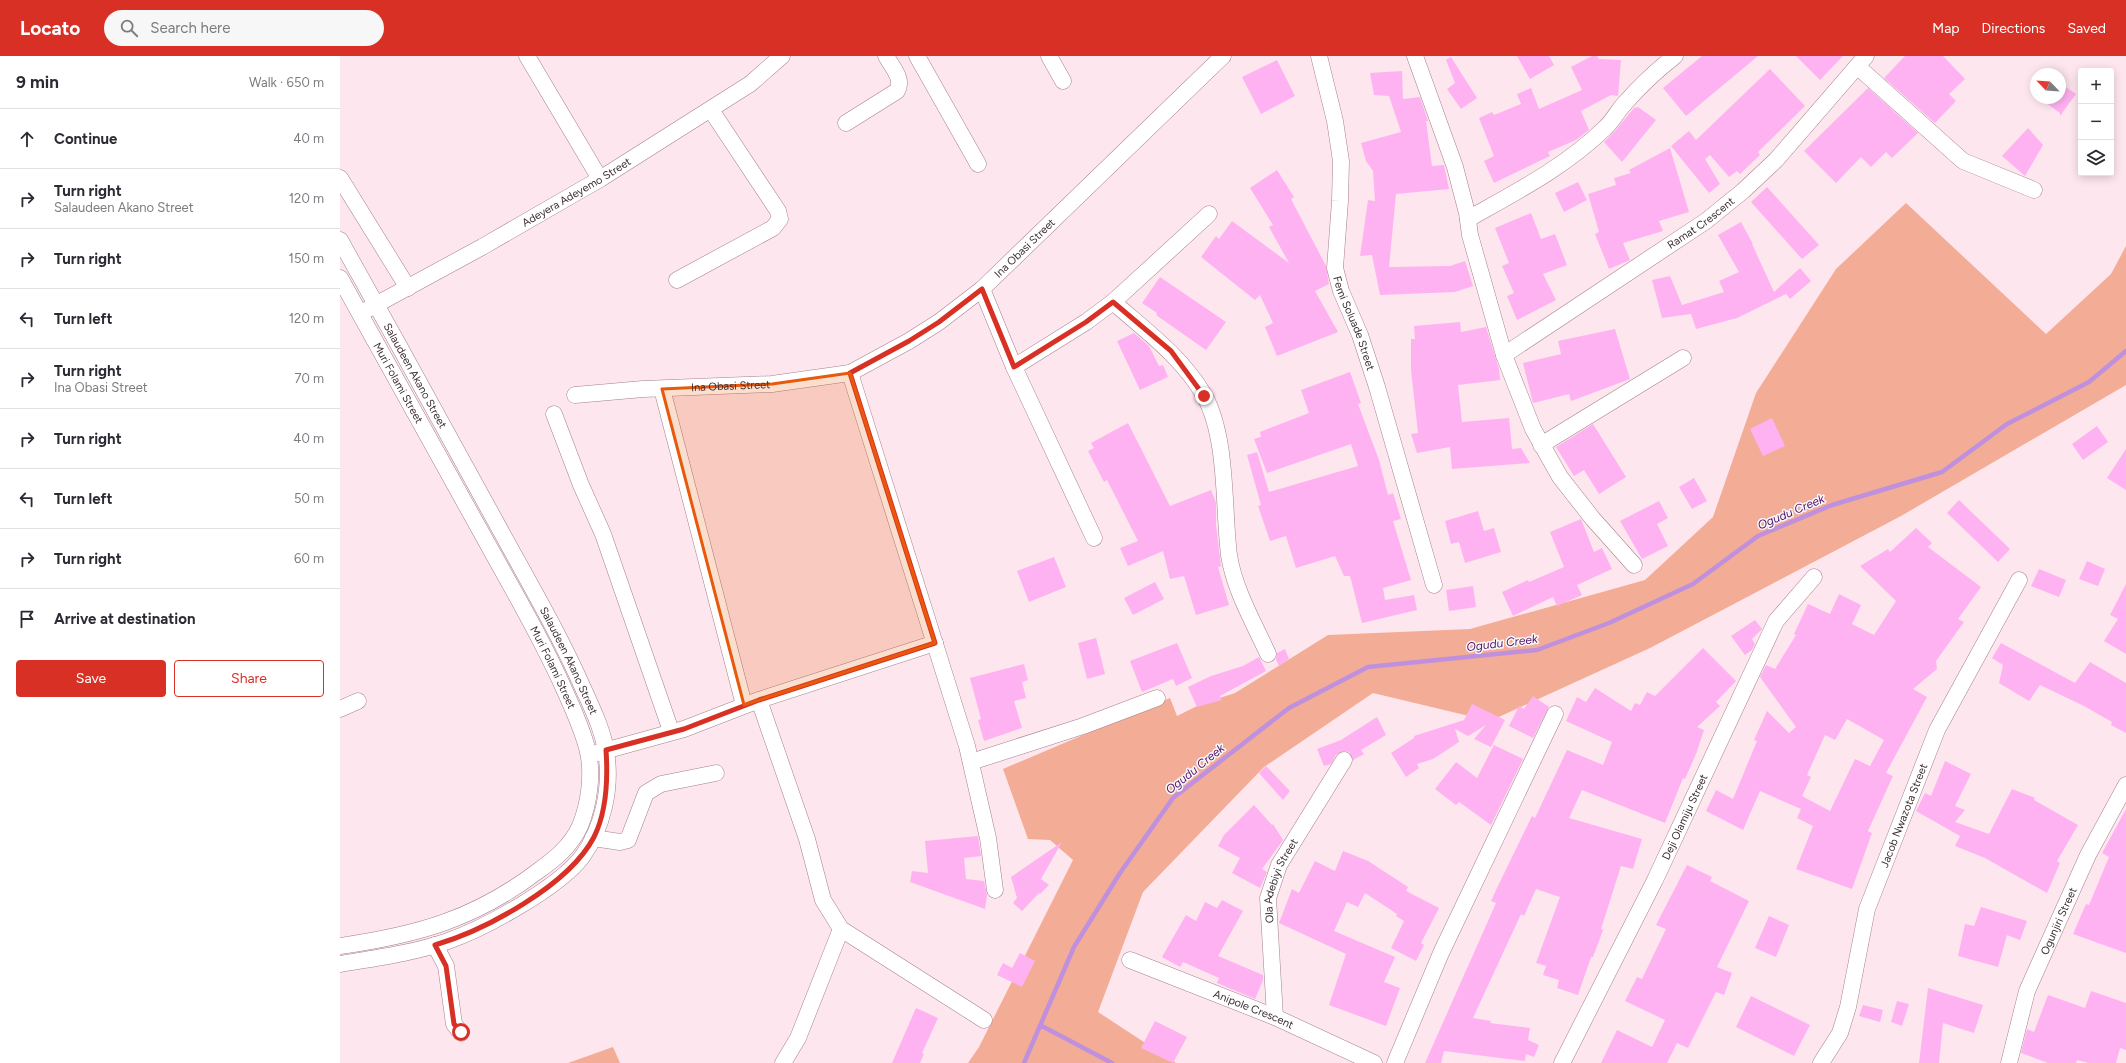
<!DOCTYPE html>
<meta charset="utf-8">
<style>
:root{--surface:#fff;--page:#f7f7f7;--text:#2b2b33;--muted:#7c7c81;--line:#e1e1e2;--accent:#d93025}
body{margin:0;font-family:Figtree,sans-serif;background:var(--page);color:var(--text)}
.controls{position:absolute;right:12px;top:12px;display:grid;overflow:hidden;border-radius:4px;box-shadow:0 2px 10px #0003}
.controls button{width:36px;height:36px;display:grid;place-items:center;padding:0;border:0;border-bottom:1px solid var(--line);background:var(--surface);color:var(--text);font:20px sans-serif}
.compass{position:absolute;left:1690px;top:12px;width:36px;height:36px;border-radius:50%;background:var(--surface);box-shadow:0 2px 10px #0003;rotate:295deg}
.stop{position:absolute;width:12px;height:12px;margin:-9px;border:3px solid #d93025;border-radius:50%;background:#fff}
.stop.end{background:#d93025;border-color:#fff;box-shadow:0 1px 4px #0008}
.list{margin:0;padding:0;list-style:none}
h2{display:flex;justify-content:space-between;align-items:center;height:52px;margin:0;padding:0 16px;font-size:17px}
h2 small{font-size:13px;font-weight:400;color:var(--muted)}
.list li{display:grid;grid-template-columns:26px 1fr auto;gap:12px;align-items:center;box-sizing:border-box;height:60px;padding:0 16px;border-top:1px solid var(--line)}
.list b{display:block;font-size:15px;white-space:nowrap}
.list p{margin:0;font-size:13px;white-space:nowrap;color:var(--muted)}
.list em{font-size:13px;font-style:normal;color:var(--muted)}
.actions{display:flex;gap:8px;padding:12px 16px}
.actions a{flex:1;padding:9px 0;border:1px solid var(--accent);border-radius:4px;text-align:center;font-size:14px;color:var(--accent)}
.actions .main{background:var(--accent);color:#fff}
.icon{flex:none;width:22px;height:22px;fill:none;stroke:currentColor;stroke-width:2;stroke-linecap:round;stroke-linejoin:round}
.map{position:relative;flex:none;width:1786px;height:1007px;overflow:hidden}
header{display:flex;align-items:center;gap:24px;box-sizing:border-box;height:56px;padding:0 20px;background:var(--accent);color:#fff}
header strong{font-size:19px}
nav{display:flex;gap:22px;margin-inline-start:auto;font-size:14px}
.search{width:280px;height:36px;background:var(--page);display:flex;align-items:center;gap:10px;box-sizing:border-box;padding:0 14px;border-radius:22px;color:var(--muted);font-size:15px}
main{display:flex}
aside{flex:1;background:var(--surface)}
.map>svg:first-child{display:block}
.green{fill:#f3ac96}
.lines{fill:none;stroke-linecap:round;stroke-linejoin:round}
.stream{stroke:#bf90dd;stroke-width:4.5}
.building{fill:#ffb2f1;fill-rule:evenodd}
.minor-casing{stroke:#a4808d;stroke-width:17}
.minor{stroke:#fff;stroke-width:16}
.route{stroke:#d93025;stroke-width:5}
.marked{fill:#e8590c;fill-opacity:0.2;stroke:#e8590c;stroke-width:3;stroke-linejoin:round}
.labels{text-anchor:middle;stroke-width:3;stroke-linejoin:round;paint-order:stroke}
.street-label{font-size:11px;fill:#3e2f34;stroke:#fafafa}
.water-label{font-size:12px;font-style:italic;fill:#50116d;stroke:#fafafa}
</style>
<header>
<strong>Locato</strong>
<div class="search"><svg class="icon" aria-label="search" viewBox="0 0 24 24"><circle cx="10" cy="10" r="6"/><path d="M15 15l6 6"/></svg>Search here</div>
<nav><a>Map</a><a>Directions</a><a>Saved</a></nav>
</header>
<main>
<aside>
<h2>9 min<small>Walk · 650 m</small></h2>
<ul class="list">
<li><svg class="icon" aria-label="ahead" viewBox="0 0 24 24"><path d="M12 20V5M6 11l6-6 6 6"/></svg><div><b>Continue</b></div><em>40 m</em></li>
<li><svg class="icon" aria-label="right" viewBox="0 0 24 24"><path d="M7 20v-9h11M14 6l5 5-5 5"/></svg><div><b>Turn right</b><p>Salaudeen Akano Street</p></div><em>120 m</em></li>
<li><svg class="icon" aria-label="right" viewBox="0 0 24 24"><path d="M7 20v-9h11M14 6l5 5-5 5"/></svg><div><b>Turn right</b></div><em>150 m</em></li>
<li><svg class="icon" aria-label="left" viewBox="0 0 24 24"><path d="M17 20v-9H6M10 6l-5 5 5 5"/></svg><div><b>Turn left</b></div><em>120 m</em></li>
<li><svg class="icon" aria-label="right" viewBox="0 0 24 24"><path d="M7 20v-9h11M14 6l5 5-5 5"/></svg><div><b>Turn right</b><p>Ina Obasi Street</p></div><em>70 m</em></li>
<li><svg class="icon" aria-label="right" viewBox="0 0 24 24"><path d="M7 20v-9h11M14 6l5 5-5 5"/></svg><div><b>Turn right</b></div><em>40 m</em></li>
<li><svg class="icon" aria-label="left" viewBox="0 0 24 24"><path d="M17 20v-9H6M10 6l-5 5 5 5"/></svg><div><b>Turn left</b></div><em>50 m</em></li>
<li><svg class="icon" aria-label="right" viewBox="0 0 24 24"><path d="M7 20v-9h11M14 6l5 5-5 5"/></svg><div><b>Turn right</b></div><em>60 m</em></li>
<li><svg class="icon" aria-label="arrive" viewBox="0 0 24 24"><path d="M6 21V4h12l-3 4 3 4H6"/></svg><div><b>Arrive at destination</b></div></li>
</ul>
<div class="actions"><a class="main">Save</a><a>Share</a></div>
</aside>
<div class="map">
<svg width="1786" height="1007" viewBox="0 0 1786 1007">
<rect width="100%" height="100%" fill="#fee6ee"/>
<path class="green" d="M1566,147L1706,278L1771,218L1786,190V329L1561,460L1310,592L1150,665L1033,637L924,711L803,836L758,956L836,1007H628L639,991L733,804L710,784L688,783L663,713L830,642L837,660L861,648L895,637L988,579L1130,573L1305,524L1373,461L1416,337L1496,213Z
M273,991L280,1007H228Z"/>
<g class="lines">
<path class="stream" d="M700,969L772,1007
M684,1007L734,891L780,817L833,742L949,652L1028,611L1197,594L1269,567L1353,528L1418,480L1492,449L1602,416L1667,368L1749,326L1786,295"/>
</g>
<path class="building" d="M1177,0H1209L1214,9L1190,23Z
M1252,0H1257L1259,3L1281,4L1278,40L1271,39L1241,55L1249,74L1236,84L1208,96L1210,100L1154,127L1144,105L1154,100L1139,62L1152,56L1154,59L1181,48L1177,38L1191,32L1199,53L1242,34L1231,11Z
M1362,0H1418L1346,60L1323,32Z
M1456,0H1503L1480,24Z
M1565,0H1603L1625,23L1609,38L1616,45L1595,67L1544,22Z
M1111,1L1137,42L1121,53L1107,33L1115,27L1106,4Z
M937,4L955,40L921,58L902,21Z
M1430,13L1465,50L1418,96L1420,99L1400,118L1397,115L1389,121L1370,99L1365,103L1380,128L1369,137L1331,90L1349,75L1356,84Z
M1062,15L1063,43L1080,41L1088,65H1086L1092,110L1104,109L1109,133L1056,138L1049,211L1110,210L1125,205L1133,230L1115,236L1040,239L1032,199L1020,200L1028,144L1035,145L1033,115L1026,105L1021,87L1061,76L1049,40L1034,39L1030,17Z
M1720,27L1736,38L1720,60V57L1699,42H1720Z
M1528,32L1578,77L1552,102L1546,96L1531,111L1521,101L1496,127L1464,95Z
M1298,51L1316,64L1282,106L1264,86L1275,75L1294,52Z
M1688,72L1703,89L1685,120L1662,100Z
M1330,92L1349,156L1319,165L1323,175L1283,187L1290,204L1269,213L1255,178L1259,176L1248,138L1276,129L1274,122L1291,117L1289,114Z
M937,114L954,141L951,143L986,210L989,228L975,235L998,276L937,300L925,271L933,267L920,239L915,244L861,201L876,180L879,183L892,165L949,207L929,171L933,169L910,132Z
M1238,126L1247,144L1224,156L1215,137Z
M1427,131L1479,189L1462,203L1411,146Z
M1191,157L1201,183L1215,178L1227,209L1203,218L1216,244L1177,264L1167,240L1174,237L1162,210L1169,207L1155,172Z
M1401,166L1413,188H1412L1434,236L1460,212L1471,225L1450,243L1446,238L1397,262L1356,273L1351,258L1322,262L1312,224L1330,220L1342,249L1384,236L1379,225L1399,216L1378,179Z
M820,221L886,266L866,294L816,259L817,257L802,247Z
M1120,266L1121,276L1146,271L1159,313L1160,324L1118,329L1122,366L1169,362L1172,393L1181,392L1190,407L1112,413L1110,391L1077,397L1071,378L1078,377L1071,314V283H1075L1074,270Z
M1275,273L1290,323L1231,345L1229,338L1193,347L1183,307L1221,298L1218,285Z
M794,277L809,290L819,310L823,309L828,321L800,334L777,285Z
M1010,316L1021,347L1018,348L1039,404L1048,439L1053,437L1061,463L1053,465L1071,524L1043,532L1045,544L1074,539L1077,554L1022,567L1010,520H1004L995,500L956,512L946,480L930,485L918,450L921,449L907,399L917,396L929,436L1018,410L1011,388L927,417L914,383L921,381L920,376L969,357L961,334Z
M1432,362L1445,390L1423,400L1410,373Z
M788,367L830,450L871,434L876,447V469L881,510L878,511L889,549L856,559L844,520L830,523L823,495L788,510L780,492L798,485L767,424L764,426L748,395L754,392L751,387Z
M1253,368L1286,421L1259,438L1244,414L1234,420L1216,391Z
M1757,370L1768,386L1743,404L1732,388Z
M1786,393V434L1767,422Z
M1354,422L1367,445L1352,453L1339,431Z
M1619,444L1670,493L1658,506L1607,457Z
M1319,445L1328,462L1317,468L1328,490L1302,503L1280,465Z
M1138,455L1144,475L1154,472L1161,496L1125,507L1119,486L1111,488L1105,465Z
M1241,463L1254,496L1262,492L1272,513L1237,529L1242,539L1217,550L1213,541L1173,560L1162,536L1188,524L1189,526L1224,511L1210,476Z
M1576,472L1592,487L1588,491L1641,531L1618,563L1624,566L1596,605L1597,613L1573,633L1587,641L1546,717L1553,720L1528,775L1532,777L1512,833L1456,813L1473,770L1457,762L1461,753L1420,735L1403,774L1366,755L1376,734L1393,743L1417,685L1414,684L1427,655L1449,677L1456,671L1420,621L1426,609L1435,613L1456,579L1454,578L1468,548L1490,558L1499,538L1521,549L1512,568L1534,579L1556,545L1520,510L1548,493L1550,496ZM1507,663L1544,684L1530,710L1515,703L1490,755L1462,740L1471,721L1467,719L1485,679L1495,684Z
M714,501L726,531L689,546L677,515Z
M1747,505L1765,513L1758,530L1739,523Z
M1699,513L1726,524L1719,541L1691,530Z
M815,526L824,543L793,559L784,542Z
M1786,528V598L1764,585L1778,563L1770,559Z
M1133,530L1136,551L1109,555L1106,534Z
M1415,564L1422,573L1412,583L1415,588L1412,594L1405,599L1391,580Z
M756,582L765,618L747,623L738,587Z
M837,587L852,622L836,630L833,623L802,636L790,605Z
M1661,587L1735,627L1750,606L1786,627V677L1771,669L1772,666L1744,650L1700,629L1689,645L1659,627L1663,609L1652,602Z
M1363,592L1396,625L1376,646L1380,650L1357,671L1364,674L1356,698L1345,723L1343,722L1325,767L1242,734L1229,762L1302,783L1293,813L1281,810L1261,873L1263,874L1253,901H1251L1238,939L1217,932L1219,924L1203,919L1206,910L1196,907L1220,841L1196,833L1184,860L1181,858L1133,962L1151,965L1150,967L1190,972L1188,984L1199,989L1194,1001L1186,998L1185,1005L1104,995L1101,1007H1085L1156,847L1151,845L1157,832L1192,760L1195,762L1227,694L1263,709L1272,686L1226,665L1237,641L1246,646L1255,632L1291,655L1295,647L1300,649L1307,636L1315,640Z
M945,593L949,603L939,610L936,603L937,597Z
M919,601L926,615L880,640L882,644L857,651L848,631L871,620L903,610Z
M684,608L688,624L682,626L686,642L674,645L682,672L644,685L638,664L641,663L630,622Z
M1193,640L1209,651L1193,682L1169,670L1179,650L1184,653Z
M1132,648L1165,664L1151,691L1134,683L1146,669L1128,680L1115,673L1119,686L1093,703L1077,708L1079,712L1066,721L1051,697L1074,682V680L1124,664Z
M1037,661L1046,679L1021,694L1024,698L1013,704L1009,696L1004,695L996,699L991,708L984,710L977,693L1001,684Z
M1154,689L1183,703L1151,769L1119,746L1116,749L1095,733L1116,706L1137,722Z
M1605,705L1631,718L1615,750L1625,754L1615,766L1649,778L1672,733L1695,742L1694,744L1738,769L1717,805L1720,807L1707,837L1645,802L1615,790L1620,780L1576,755L1585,737L1591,740Z
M926,710L950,735L943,744L919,717Z
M914,749L932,769L933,768L943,784L922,813L927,816L920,832L892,817L900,802L878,790L884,779Z
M1786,753V897L1733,878L1746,848L1749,849L1769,801L1762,797Z
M638,780L641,800L624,802L626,823L644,825L647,839L645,853L570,826L572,815L588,817L585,785Z
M722,786L701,823L709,829L700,838L699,837L682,855L673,847L677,842L671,821Z
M1003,795L1028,805L1068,831L1066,835L1099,852L1081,887L1084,889L1076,905L1051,892L1064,865L1056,860L1057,858L1025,837L1018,851L1007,846L994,875L1055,901L1044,926L1060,932L1046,970L989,949L1006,898L939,867L952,833L959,837L975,805L995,815Z
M1347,809L1372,821L1370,825L1409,845L1377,911L1392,917L1384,939L1376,936L1348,992L1337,987L1327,1007H1261L1277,974L1312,991L1325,964L1285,945L1297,921L1302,923L1326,873L1316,869Z
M882,844L903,855L878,900L923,919V924L915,943L877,927L879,922L843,906L840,911L822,901L846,859L856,865L865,846L877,852Z
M1641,851L1687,865L1680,884L1667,879L1658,911L1618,900L1625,868L1634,870Z
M1429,860L1449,869L1436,901L1415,892Z
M680,897L695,905L682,931L657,919L663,907L672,912Z
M1588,932L1643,949L1634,977L1603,967L1599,1007H1579Z
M1751,935L1786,947V994L1780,992L1776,1007H1749L1737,1004L1736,1007H1708L1681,997L1687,973L1694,976L1708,939L1745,952Z
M1411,940L1470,969L1454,1000L1396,971Z
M1557,945L1569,948L1562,970L1551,966Z
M1523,949L1543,954L1540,966L1519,960Z
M576,952L598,962L582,997L584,998L580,1007H552Z
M815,965L847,981L833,1007L801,992Z"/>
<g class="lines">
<g class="minor-casing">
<g id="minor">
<path d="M187,0L260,123"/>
<path d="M577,0L638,108"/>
<path d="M709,0L723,25"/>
<path id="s1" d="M979,0L995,65L1001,105L1000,145L995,212L1001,235L1020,279L1037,331L1094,529"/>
<path d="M1075,0L1115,111L1127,157L1130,179L1164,299L1193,373L1220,421L1253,463L1294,509"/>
<path d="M1518,11L1623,105L1694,134"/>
<path d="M506,67L557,35C564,23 552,11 546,0"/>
<path d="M0,122L68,232"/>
<path d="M1128,163C1176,136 1225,111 1265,72C1273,65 1278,54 1286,46C1301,29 1317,14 1335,0"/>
<path id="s2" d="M0,184C55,282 109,380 163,479C191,530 220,580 243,632C252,652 263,674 266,696C272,731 263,772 242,801C218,832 145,872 108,885C74,897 36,902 0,908"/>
<path id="s3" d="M0,222C52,315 104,409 156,503C180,546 204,588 224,633C233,653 243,674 248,696C253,719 249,748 240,770C231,790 215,803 198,815C135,863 77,879 0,890"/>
<path d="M337,224L433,172L440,163L438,155L371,54"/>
<path d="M642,233L674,311L754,482"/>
<path d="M773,246C805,274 842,301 864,339C888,382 883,451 889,499C894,533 914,567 928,598"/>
<path id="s4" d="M28,253L142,191L260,123L410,28L442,0"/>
<path id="s5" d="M1164,299L1366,165L1403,135L1436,104L1526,0"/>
<path d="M674,311L746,266L773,246L869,158"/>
<path d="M510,317L627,690L648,782L655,834"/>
<path d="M322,333L404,649"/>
<path id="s6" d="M235,339L303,333L432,328L510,317L569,285L599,266L642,233L883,0"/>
<path d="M214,358L241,429L263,478L331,675"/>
<path d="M1201,389L1343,302"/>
<path d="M419,644L467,783L483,844L501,873L644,964"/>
<path d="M0,653L18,645"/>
<path d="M257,697L344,673L419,644L595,587"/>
<path d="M631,706L743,670L817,642"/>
<path d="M253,782L280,786L288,784L306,737L321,728L376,717"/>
<path d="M95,889L106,910L114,968L121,977"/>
<path id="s7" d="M790,904L935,961L1034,1007"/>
<path id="s8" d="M935,961L928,842L939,809L1004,704"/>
<path d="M443,1007L458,982L501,873"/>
<path d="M1055,1007L1101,897L1215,658"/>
<path id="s9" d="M1222,1007L1315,824L1436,565L1474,521"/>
<path id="s10" d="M1481,1007L1500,977L1508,951L1527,853L1597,674L1679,524"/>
<path id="s11" d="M1669,1007L1687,935L1748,799L1786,729"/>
</g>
</g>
<use href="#minor" class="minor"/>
</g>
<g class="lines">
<path class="route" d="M121,976L114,968L106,910L95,889C146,874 229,829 254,781C267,755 268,723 266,694L344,673L419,644L595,587L510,317L569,285L599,266L642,233L674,311L746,266L773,246L831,295L864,340"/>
</g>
<path class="marked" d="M510,317L595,587L404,649L322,333L432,328Z"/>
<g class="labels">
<g class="street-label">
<text dy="4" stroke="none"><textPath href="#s4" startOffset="239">Adeyera Adeyemo Street</textPath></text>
<text dy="4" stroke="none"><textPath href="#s5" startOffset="237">Ramat Crescent</textPath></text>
<text dy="4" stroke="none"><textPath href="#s6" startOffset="492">Ina Obasi Street</textPath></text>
<text dy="4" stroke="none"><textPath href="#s1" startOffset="273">Femi Soluade Street</textPath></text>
<text dy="4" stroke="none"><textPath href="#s2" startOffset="155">Salaudeen Akano Street</textPath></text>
<text dy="4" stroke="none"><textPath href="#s3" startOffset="120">Muri Folami Street</textPath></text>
<text dy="4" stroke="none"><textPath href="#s6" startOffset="156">Ina Obasi Street</textPath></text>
<text dy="4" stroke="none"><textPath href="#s2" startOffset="479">Salaudeen Akano Street</textPath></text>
<text dy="4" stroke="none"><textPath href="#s3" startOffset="444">Muri Folami Street</textPath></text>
<text dy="4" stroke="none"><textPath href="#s10" startOffset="263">Jacob Nwazota Street</textPath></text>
<text dy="4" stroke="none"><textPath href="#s9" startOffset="275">Deji Olamiju Street</textPath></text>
<text dy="4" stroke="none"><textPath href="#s8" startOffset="139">Ola Adebiyi Street</textPath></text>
<text dy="4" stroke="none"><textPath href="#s11" startOffset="151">Ogunjiri Street</textPath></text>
<text dy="4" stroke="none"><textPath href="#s7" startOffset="133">Anipole Crescent</textPath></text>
</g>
<g class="water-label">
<text transform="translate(1451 456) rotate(-23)" y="4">Ogudu Creek</text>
<text transform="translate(1162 587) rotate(-7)" y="4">Ogudu Creek</text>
<text transform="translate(855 713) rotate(-39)" y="4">Ogudu Creek</text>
</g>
</g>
</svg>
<div class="controls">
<button>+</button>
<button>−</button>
<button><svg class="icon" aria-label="layers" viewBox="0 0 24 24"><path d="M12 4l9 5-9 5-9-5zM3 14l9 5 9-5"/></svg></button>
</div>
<svg class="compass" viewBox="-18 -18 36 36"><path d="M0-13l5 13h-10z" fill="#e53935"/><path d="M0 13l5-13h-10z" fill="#7c7c81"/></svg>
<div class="stop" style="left:121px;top:976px"></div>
<div class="stop end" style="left:864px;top:340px"></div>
</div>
</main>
